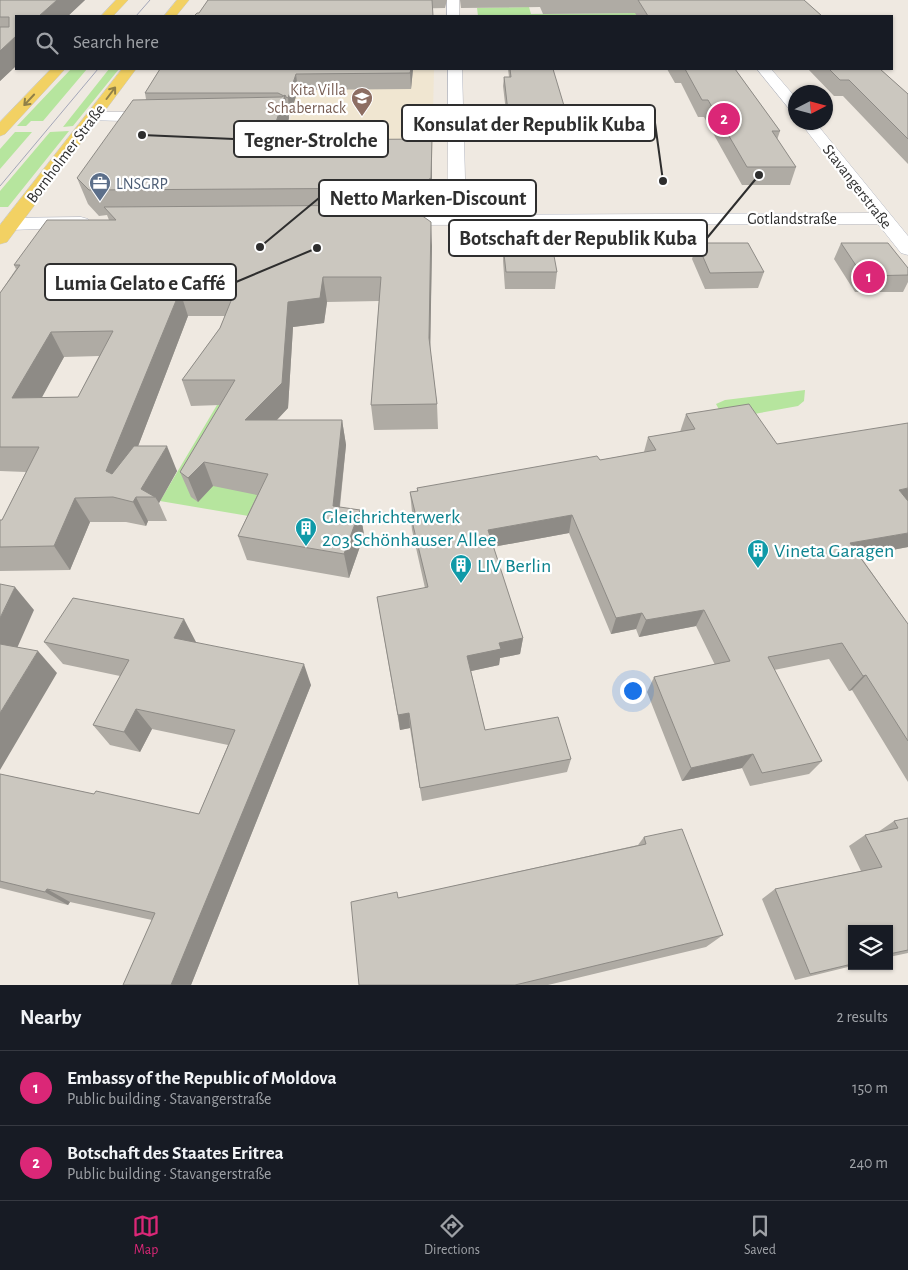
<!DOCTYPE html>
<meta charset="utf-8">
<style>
:root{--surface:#171b24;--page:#242831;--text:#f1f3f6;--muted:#9ea1a6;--line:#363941;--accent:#db2777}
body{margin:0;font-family:"Alegreya Sans",sans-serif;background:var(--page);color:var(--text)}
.controls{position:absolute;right:15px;bottom:15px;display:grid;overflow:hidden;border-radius:0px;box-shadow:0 1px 4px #0004}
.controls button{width:45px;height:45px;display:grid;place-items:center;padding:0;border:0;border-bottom:1px solid var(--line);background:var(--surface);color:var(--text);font:25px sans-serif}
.compass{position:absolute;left:788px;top:85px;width:45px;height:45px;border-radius:50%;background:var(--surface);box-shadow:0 1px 4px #0004;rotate:84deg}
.you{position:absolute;left:632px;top:690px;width:18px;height:18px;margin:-12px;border:4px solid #fff;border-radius:50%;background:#1a73e8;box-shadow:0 0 0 8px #1a73e833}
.badge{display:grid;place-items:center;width:32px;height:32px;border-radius:50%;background:var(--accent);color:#fff;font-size:16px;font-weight:700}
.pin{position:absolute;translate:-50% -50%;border:2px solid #fff;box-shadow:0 1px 5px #0006}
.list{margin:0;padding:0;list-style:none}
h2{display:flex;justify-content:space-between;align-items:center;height:65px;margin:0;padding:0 20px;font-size:21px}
h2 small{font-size:16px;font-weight:400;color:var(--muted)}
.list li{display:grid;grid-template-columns:32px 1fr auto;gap:15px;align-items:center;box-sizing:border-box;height:75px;padding:0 20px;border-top:1px solid var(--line)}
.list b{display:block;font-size:19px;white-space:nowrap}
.list p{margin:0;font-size:16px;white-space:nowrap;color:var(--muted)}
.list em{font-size:16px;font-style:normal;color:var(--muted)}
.icon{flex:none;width:28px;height:28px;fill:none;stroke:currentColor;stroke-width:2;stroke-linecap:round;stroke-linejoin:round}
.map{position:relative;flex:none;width:908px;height:985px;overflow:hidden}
.search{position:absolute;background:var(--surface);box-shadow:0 1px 4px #0004;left:15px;right:15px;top:15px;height:55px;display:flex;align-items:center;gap:12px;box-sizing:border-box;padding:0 18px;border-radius:0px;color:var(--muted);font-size:19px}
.sheet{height:215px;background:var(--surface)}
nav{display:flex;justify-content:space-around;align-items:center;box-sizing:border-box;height:70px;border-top:1px solid var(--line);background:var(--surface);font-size:14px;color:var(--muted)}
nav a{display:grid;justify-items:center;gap:2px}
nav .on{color:var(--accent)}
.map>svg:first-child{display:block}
.education{fill:#f0e6d1}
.green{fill:#b6e59e}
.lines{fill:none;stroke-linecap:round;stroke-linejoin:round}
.minor-casing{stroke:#b4b7c1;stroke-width:1}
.major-casing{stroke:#c9c9c9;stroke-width:1}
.minor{fill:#fff;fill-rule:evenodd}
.major{fill:#f2d163;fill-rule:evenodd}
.tram{stroke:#a3a6b8;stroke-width:1}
.rail{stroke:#a3a6b8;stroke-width:2}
.wall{fill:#afaba4;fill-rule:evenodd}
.shaded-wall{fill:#8e8b86}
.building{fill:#cbc7bf;stroke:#8e8b86;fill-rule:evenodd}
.oneway{stroke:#908048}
.labels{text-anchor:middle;stroke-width:4.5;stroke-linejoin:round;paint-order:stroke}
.far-education-label{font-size:16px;fill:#785e54;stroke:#fff;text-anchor:end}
.far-street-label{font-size:16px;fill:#2e2e2e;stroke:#fff}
.far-service-label{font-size:16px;fill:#4e5e75;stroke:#fff;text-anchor:start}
.culture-label{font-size:20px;fill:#0d838f;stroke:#fff;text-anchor:start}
.leader{fill:none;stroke:#2e2e2e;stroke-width:2}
.callout-dot{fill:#2e2e2e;stroke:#fff;stroke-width:2}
.callout{fill:#fff;stroke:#2e2e2e;stroke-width:2}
.callout-label{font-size:21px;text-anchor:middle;font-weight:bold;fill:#2e2e2e}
</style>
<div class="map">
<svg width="908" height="985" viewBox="0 0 908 985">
<rect width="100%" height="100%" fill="#efe9e1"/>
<path class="education" d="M247,69H434L432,164H275L295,105H230Z"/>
<path class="green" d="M529,7L531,14L640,13L642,16H478L477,8Z
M71,69H87L43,121H31L26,126H17Z
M109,69H119L73,126L63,127Z
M69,131L8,207H0V191L50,132Z
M15,132H32L0,169V149Z
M805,390L804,401L798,406L732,418L723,417L716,404L725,400Z
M217,405H242L275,498L266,519L160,501Z"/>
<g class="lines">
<g class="minor-casing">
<path id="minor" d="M447,0H459V16H447Z
M448,69H462L466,215L870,213L800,122H815L908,236V255L901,253L878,224L385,225L383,221L385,217L392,215H448Z
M757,69H771L796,98V112L791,111Z
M93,112H159L167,117L159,122L88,120L85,117L88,114Z
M81,217L88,219L90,223L88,227L11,230L4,228L2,224L4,220L11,218Z"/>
</g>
<g class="major-casing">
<path id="major" d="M116,0H128L113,16H101Z
M177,0H189L176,16H164Z
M51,69H65L5,134L0,136V122Z
M122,69H136L7,242L0,244V225Z"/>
</g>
<use href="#minor" class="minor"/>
<use href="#major" class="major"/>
<path class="tram" d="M136,16L150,0
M0,186L98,69"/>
<path class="rail" d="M570,106L572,114"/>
</g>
<path class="wall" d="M0,0H85L68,16H16V66L0,81Z
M208,0H447L445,8L199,13Z
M460,0H804L822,16H637L635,13L543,14L540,7L461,8Z
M160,69H413L411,89L298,90L290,115L289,114V118L283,140L432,164V203L417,212L432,246L430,347L437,404L438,429L374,430L371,405L379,301L327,302L324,323L293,327L288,408L277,420H342L346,445L340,507L360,510L364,535L349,578L247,560L238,536L257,495L213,486L198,502L191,497L180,472L220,405L191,406L182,380L220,328L225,316H188L138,446L177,471L159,503L167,521H148L146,526L126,522H90L70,570L0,571V520H2L26,472L0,471V293L16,269L14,265L109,220L107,215L99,216L88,204L77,178L146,99L145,93ZM99,356L78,397H41L64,357Z
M508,69H553L564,118L508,129L503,86L504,77H509Z
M667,69H735L780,131L777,140L796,167L790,185H742L704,117H698L681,83H675Z
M808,69H880L908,94V164L843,96H834Z
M697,243L764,272L758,288L705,289L692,259Z
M841,243L908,268V282L903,292H855L834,259Z
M503,245L557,272L555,289H505L503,261Z
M686,414L777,444L908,547L860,556L908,624V782L852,690L849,691L829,659L774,670L822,761L809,774L750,786L742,768L682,781L647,692L654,677L715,665L696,626L639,637L636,629L611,634L569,533L493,547L523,638L520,654L500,658L499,665L471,671L485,730L571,759L567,772L422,801L410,728L400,730L377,597L425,588L412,530L410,513L412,512L410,492L417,491V488L600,460L644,452L648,437L680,432Z
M44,642H196L311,685L191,985H123L152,920L70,902L68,905L0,888V774L94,794L199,814L228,745L152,729L140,752L110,745L93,725L120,676L63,664Z
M908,818V953L889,957V929H852V966L795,980L762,899L775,889L861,871L849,846L865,835L878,832L894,821Z
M644,837L723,935L706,947L548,985H359L399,898L638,845Z"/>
<path class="shaded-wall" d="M57,0H85L68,16H39Z
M16,36V66L0,81V51Z
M411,69H413L411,89L410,73Z
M296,74L298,90L290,115L288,98Z
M285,95L289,118L275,164L270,140Z
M565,109L564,118L508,129L509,120Z
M432,139V203L416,213L415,188Z
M431,222L432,246L430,363L429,338Z
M323,277L327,302L324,323L293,327L288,408L253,445L245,420L288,302Z
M180,291L188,316L119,496L106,471Z
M51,332L64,357L28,423L12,398Z
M342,420L346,445L337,530L333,506Z
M167,446L177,471L159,503L155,497L141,489Z
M204,462L213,486L198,502L188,478Z
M908,488V503L899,490Z
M136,497L148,521L146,526L133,502Z
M75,498L90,522L70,570L54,546Z
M360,510L364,535L349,578L344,554Z
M572,515L569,533L487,548L488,530Z
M908,533V547L839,560L850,543Z
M15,587L34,610L10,664L0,654V618Z
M704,610L696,626L639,637L646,620Z
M642,613L636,629L611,634L616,618Z
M184,619L196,642L186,660L174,638Z
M523,638L520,654L500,658L499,665L467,672V656L499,643Z
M38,651L57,673L0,770V713Z
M304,664L311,685L191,985H171Z
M866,675L852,690L849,691L863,676Z
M136,709L152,729L140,752L124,732Z
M409,713L410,728L400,730L398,715Z
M753,754L742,768L682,781L691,768Z
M47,889L70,902L68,905L45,892Z"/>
<path class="building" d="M0,0H57L39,16H16V36L0,51V27H9V17H0Z
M208,0H432L433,16H194L197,13H199Z
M638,0H804L822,16H648Z
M160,69H411L410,73L296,74L288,98L286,97L285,95L284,96L278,93H145Z
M510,69H553L565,109L509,120L504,77H511Z
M685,69H735L780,131H772L796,167H747L708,100H702Z
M829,69H880L908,94V139L849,80H840Z
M285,95L270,140L432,139L431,178L415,188L89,190L77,178L133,100L282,97Z
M407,205L431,222L429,338L437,404L371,405L381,277H323L320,298L288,302L282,383L245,420H342L333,506L360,510L344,554L238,536L268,474L204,462L188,478L180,472L235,380H182L220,328L235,291H180L106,471L112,474L134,446H167L141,489L155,497H136L133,502L113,497L75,498L54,546L0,547V520H2L39,447H0V293L20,265H14L47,220H116L104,207ZM113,331L78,397L12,398L51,332Z
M697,243H748L764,272L710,273Z
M841,243H888L908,268V275L863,276Z
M503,245H552L557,272H506Z
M749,404L777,444L908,423V488L899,490L908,501V533L850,543L908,624V741L866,675L863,676L842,643L768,657L822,761L762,773L753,754L691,768L654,677L730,661L704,610L646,620L642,613L616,618L572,515L488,530L523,638L499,643L501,649L467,656L485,730L558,717L571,759L420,788L409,713L398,715L377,597L428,587L410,513L415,512L410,492L418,491L417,488L597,456L600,460L656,450L648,437L695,429L686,414Z
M0,584L15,587L0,618Z
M73,598L184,619L174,638L304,664L171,985H123L155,913L47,889L45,892L0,881V774L94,794L96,791L199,814L235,730L136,709L124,732L93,725L129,660L44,642Z
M0,644L38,651L0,713Z
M908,818V950L889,954V929H852V964L810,974L775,889L882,867L865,835L898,828L894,821Z
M682,829L723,935L515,985H359L351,902L397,892L398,898L646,844L644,837Z"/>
<defs><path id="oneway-shaft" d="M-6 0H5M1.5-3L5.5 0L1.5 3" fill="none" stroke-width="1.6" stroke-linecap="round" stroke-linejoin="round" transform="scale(1.25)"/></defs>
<g class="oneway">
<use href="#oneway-shaft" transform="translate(111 93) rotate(-53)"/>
<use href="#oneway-shaft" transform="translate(29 100) rotate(133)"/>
</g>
<defs>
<g id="school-pin" transform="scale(1.125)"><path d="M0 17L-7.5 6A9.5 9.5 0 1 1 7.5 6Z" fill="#8d6e63" stroke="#fff"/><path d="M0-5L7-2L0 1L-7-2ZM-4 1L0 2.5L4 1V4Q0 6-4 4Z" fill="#fff"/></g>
<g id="office-pin" transform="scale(1.125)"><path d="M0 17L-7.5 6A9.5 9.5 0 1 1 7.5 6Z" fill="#5c6f8a" stroke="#fff"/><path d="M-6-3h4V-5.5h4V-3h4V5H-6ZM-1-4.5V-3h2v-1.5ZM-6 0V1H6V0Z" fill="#fff"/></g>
<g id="building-pin" transform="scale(1.125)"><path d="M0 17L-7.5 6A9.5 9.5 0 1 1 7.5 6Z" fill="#0f9aa8" stroke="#fff"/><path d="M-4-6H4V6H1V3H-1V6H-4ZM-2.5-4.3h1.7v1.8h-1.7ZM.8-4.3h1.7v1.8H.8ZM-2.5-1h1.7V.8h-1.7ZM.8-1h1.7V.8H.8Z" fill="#fff"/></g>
</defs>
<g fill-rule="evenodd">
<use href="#school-pin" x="362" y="98"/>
<use href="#office-pin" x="100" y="183"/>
<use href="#building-pin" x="306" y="528"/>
<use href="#building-pin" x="758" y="550"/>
<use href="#building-pin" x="461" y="565"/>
</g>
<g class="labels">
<g class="far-education-label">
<text x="346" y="95">Kita Villa<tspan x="346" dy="18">Schabernack</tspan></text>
</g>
<g class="far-street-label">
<text transform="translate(65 153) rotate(-53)" y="6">Bornholmer Straße</text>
<text transform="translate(858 186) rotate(52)" y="6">Stavangerstraße</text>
<text x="792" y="224">Gotlandstraße</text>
</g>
<g class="far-service-label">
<text x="116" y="189">LNSGRP</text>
</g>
<g class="culture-label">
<text x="322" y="523">Gleichrichterwerk<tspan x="322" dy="23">203 Schönhauser Allee</tspan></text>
<text x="774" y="557">Vineta Garagen</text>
<text x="477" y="572">LIV Berlin</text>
</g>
</g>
<path class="leader" d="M663 181L655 123M142 135L234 139M260 247L319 198M759 175L707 238M317 248L236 282"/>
<g class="callout-dot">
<circle cx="663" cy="181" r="5"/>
<circle cx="142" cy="135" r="5"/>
<circle cx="260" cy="247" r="5"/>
<circle cx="759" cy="175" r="5"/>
<circle cx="317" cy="248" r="5"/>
</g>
<g class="callout">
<rect x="402" y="105" width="253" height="36" rx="5"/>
<rect x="234" y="121" width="154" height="36" rx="5"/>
<rect x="319" y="180" width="217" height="36" rx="5"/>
<rect x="449" y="220" width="258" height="36" rx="5"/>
<rect x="45" y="264" width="191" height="36" rx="5"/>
</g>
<g class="callout-label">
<text x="529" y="131">Konsulat der Republik Kuba</text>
<text x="311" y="147">Tegner-Strolche</text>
<text x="428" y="205">Netto Marken-Discount</text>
<text x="578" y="245">Botschaft der Republik Kuba</text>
<text x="140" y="290">Lumia Gelato e Caffé</text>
</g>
</svg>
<div class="controls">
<button><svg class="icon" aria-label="layers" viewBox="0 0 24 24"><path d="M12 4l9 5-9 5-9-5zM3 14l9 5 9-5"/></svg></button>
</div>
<svg class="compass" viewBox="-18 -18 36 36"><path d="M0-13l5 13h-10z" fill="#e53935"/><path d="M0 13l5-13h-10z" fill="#9ea1a6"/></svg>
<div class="you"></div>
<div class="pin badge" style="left:869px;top:277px">1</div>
<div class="pin badge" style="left:724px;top:119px">2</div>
<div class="search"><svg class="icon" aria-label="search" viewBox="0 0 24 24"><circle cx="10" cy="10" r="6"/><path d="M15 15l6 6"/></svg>Search here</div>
</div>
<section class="sheet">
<h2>Nearby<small>2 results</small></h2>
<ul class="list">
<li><span class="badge">1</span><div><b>Embassy of the Republic of Moldova</b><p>Public building · Stavangerstraße</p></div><em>150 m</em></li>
<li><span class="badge">2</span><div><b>Botschaft des Staates Eritrea</b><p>Public building · Stavangerstraße</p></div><em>240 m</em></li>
</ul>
</section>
<nav>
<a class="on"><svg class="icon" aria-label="map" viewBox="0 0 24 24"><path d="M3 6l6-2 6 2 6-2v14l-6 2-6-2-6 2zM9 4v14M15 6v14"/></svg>Map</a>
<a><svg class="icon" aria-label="directions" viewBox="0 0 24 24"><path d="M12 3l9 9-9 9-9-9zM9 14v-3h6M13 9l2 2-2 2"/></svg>Directions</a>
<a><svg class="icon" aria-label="saved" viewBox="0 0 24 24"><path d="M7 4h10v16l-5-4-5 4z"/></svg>Saved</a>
</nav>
